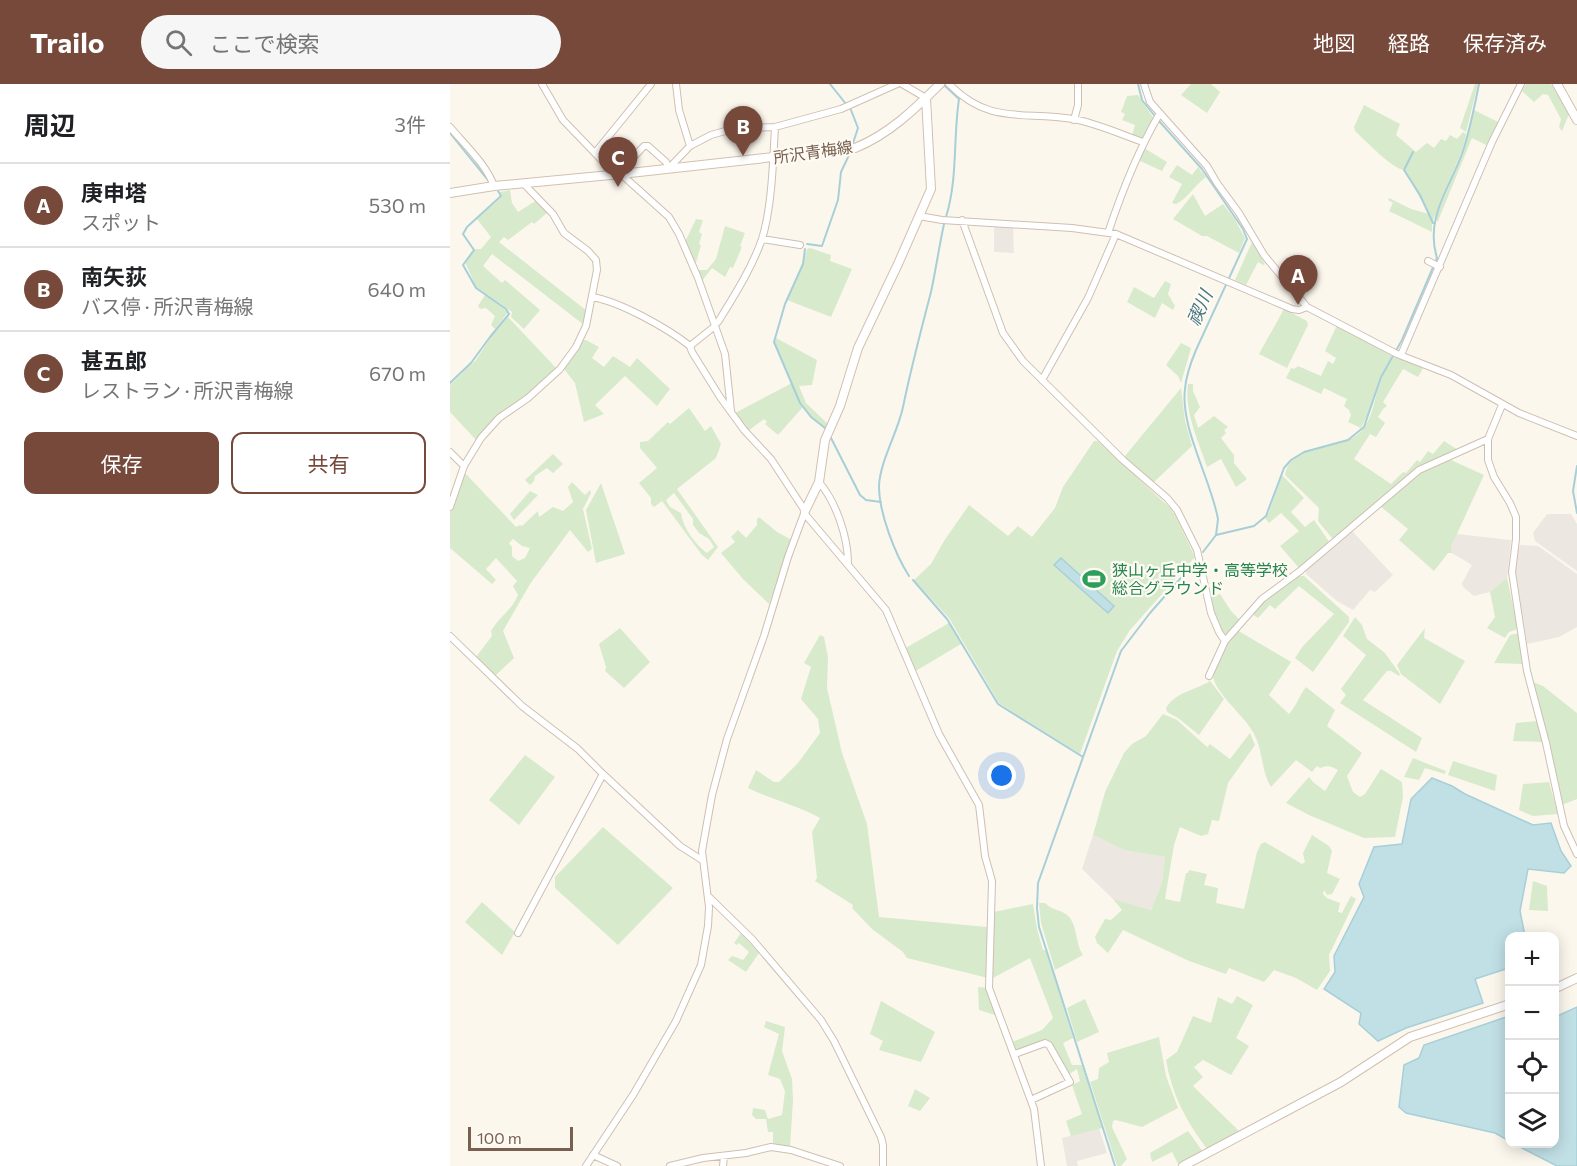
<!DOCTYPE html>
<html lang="ja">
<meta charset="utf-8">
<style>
:root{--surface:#fff;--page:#f6f6f6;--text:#202124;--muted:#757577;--line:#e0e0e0;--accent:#76493b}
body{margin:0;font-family:Commissioner,"Noto Sans JP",sans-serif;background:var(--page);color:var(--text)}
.controls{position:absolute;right:18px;bottom:18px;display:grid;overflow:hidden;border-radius:12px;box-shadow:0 3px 15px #0003}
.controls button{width:54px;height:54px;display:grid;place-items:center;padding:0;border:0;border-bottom:2px solid var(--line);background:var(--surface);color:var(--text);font:30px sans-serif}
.scale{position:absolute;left:18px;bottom:15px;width:105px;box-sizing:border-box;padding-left:6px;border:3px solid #785f4f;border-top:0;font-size:16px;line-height:21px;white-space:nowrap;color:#785f4f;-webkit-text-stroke:4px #fefaf4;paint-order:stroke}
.you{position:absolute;left:552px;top:692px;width:21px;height:21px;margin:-15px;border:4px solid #fff;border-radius:50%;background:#1a73e8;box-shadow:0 0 0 9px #1a73e833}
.badge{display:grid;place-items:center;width:39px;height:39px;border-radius:50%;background:var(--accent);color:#fff;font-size:20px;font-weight:700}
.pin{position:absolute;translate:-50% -50px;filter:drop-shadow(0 2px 3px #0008)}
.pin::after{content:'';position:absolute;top:32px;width:21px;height:18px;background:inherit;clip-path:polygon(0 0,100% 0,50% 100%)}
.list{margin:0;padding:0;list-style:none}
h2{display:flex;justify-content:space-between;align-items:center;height:78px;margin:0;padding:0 24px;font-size:26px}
h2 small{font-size:20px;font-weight:400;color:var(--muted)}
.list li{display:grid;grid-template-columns:39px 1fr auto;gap:18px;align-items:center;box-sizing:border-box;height:84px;padding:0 24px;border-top:2px solid var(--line)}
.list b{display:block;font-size:22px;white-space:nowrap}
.list p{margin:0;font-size:20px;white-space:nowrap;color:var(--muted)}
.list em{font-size:20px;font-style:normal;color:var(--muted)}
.actions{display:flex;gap:12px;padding:18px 24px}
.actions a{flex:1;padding:14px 0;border:2px solid var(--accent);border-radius:12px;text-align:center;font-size:21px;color:var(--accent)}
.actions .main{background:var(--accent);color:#fff}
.icon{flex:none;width:33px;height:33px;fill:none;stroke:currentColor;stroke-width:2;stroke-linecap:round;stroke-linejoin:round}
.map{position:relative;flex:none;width:1127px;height:1082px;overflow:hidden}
header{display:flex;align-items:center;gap:36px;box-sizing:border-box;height:84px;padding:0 30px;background:var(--accent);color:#fff}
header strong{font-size:28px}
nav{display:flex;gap:33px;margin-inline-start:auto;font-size:21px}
.search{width:420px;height:54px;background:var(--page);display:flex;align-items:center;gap:15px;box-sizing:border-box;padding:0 21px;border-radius:33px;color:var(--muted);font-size:22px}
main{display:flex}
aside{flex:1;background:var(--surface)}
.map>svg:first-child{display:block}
.industrial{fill:#ede7e1}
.green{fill:#d7eacb;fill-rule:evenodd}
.water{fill:#c1e0e6;stroke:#a7cfd8;stroke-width:1.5}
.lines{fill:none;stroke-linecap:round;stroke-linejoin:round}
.stream{stroke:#a7cfd8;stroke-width:2}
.street-casing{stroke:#cfbfb1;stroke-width:8}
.secondary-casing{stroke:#d2c0b0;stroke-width:10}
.street{stroke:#fff;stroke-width:6}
.secondary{stroke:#fff;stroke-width:8}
.labels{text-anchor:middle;stroke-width:4.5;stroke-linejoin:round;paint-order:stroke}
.street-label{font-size:16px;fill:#785f4f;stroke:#fefaf4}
.leisure-label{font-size:16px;fill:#27864d;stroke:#fefaf4;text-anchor:start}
.water-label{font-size:18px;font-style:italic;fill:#467783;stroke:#fefaf4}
</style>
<header>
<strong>Trailo</strong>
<div class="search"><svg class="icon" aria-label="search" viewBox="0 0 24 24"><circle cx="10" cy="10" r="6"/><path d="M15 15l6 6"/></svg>ここで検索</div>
<nav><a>地図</a><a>経路</a><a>保存済み</a></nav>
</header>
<main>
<aside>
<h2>周辺<small>3件</small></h2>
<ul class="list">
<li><span class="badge">A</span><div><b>庚申塔</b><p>スポット</p></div><em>530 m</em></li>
<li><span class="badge">B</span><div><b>南矢荻</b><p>バス停 · 所沢青梅線</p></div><em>640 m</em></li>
<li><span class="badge">C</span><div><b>甚五郎</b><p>レストラン · 所沢青梅線</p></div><em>670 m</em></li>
</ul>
<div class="actions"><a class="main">保存</a><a>共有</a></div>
</aside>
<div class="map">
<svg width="1127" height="1082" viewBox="0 0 1127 1082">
<rect width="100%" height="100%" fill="#fcf7ed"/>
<path class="industrial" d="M544,143H563L564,169L544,168Z
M1097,430H1121L1127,440V487L1085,457L1083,449Z
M902,447L943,491L925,508L920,506L903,526L887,517L856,490V486Z
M1007,450L1061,456L1057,494L1040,508L1024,512L1013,503L1012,499L1022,481L1002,469L1001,463Z
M1070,461L1088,462L1127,490V543L1109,553L1077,560L1065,484Z
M643,751L674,766L715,773L712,798L701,826L663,815L632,785Z
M649,1044L657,1069L627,1077L628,1082H617L612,1054Z"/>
<path class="green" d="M741,0H761L770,8L757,29L731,11Z
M1025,0H1028L1016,48L1010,44Z
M1076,0H1101L1119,30L1112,47L1109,43L1111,35L1098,11L1093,10L1084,18L1072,7Z
M688,11L704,35L693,53L690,54L682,52L685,41L672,36L675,30L671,28L677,12Z
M914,21L950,40L946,51L966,68L977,59L984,64L991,55L996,57L1000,51L1007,55L1013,48L1016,50L1013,64L982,139V148L939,127L943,119L938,116L939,114L961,125L979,130L954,86C941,84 916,57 905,47L904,43Z
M1024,26L1048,38L1036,61L1022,54L988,137L985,136L1015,63Z
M694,64L717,78L712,87L688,76Z
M727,81L742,91L748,83L756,93C745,101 738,114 726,120L722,119L732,100L719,93Z
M60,106L62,119L68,128L87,116L98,128L84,140L82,138L58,156L54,153L49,158L137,227L134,241L42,170L33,182L52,199L55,196L90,226L74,245L61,233L62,228L26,203L15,178L24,165H31L41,153L27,135L52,113L50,108Z
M743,110L755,132L773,120L784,134L795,154L789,169L757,152H752L723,135Z
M246,135L253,136L249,148L252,150L249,160L251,161L245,182L235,158Z
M275,142L295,149L290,162L292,163L283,184L280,183L275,193L262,184L252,197L247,186H257L266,175Z
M802,158L815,180L813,181L808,178L796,201L785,196Z
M360,164L381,171L380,177L402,185L381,233L337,216L353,180L357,165Z
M715,197L721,200L718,210L725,222L723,226L712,219L705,234L677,218L684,203L704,214Z
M35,211L58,228L45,245L41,241L45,232L36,224L30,225L28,222Z
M834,225L857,237L858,241L837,284L809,270Z
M58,233L106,284V286L27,357L0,328V301L26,276L41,253Z
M887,241L942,272L930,293L920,326L911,344L898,338L901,331L899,326L894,322L897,315L874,304L871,310L836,294L841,284L844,285L848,282L871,292L878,277L883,280L886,274L875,267Z
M326,254L367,276L362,301L349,302L356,319L378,340L376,345L362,333L353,323L328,351L315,340L317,338L314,335L298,347L285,329L342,299L324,258Z
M134,256H136L149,263L142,274L154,283L163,272L180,283L187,274L220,305L207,322L175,292L145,321L154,330L134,338L125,299L114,285Z
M731,259L741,264L731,299L728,292L716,281Z
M944,272L973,284L968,293L953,285L933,318L937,322L933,325L928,333L935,339L926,353L920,350L904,375L941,400L953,388L956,389L967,376L970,378L978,367L983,370L994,357L1008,366L964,387L885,454H882L868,437L869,424L835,391C842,358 884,368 907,351C924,338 924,311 932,292C936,285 940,279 944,272Z
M738,300H743V307L750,323L744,331L748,344L764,332L778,343L774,346L776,349L771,354L784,371V379L797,395L786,403L771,375L757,383C748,356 734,328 738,300Z
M731,304L735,336L742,362L703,399L675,374V372Z
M239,324L255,347L261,342L271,360L266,374L227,405L268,463L258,476L252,471L212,417L204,423L201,420V414L189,399L207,384L190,364V358L198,357L218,338L220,340ZM224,409L243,435V441L249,449L259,455L264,463L257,469C245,460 233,444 231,429L220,423L216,416Z
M644,357H648L720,424L725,431L745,473L680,546L667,567L630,670L549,619L499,534L464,496L481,480L494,457L519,421L558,452L568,442L582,453L605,424L613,403Z
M103,370L113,380L103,389L97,384L85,392L84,397L80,401L75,396Z
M1001,376L1034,391L1001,463L1002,469H998L984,487L949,456L958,445L930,422L965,392Z
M16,390L66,443L70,441L72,442L88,427L89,433L103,423L113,427L123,418L118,403L122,398L135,411L140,406L141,409L133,425L142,465L138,468L120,446L80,500L53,547L64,574L45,592L26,573L42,552L41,547C49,533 62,526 68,511L63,502L67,497L46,474L36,485L46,496L42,500L0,464V427L13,391ZM63,455L72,462L80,464L75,474L68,477L62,472V463L59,459Z
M832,391L854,414L841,428L855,443L864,436L878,456L879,459L849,484L830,462L849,447L831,429L819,439L815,434L819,428Z
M151,399L175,470L146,479L136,426Z
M80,407L88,411L64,436L60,430Z
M309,433L327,448L342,456L319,520L293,495L271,469L285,458L281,453L288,446L296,454L307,441V435Z
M849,492H854L899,533V538L863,588L845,574L853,562L884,530L849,502L825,525L820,521L808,534L802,530L813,517Z
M1057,494L1068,545L1059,548L1055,554L1037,544L1045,533L1040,508Z
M770,510L781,527L790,536L776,550L772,549L766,536L760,514Z
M905,533L912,541L917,555L935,569L950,590L949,592L941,587H937L913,616L972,654L966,668L890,619L896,611L891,605L916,571L893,552Z
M499,539L511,560L464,588L454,565Z
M170,544L200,578L174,604L155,587L156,583L149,560Z
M975,544L974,554L1015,577L990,620L951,590L947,581Z
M787,546L841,578L819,611L839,630C847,621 849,612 856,603L885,626L877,642L912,669L897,692L903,708L910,713L915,710L931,685L952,698L953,713L945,753L914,754L859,731L836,719L859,693L863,698L875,707L888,686C881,682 878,681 870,684L867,682L862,688L846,676L821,703C811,687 813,666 804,650C794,630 764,610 762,588L774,562Z
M1069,549L1072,580L1044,579L1060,551Z
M370,551L374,553L378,573L377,604L392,669L417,740L429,833L537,843L538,894L457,874L453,868L422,845L402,824L403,821L365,797L367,794L362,748L370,734C347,721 322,716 298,704L306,686L324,698H329L348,679L370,649L368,635L351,615L361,583L354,579Z
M760,597L774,615L749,651L728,634L717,628L716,624C727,607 744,607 760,597Z
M1083,598L1093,602L1127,629V715L1112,721L1102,669Z
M713,630L727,636L757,663L760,660L780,675L800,649L805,661L778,699L769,737L762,736L758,750L751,752L730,743L724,761L715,815L730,818L736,789H738L739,786L757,790L754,801L768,804L766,819L794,825L807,768L811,760L815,758L852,780L855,778L853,769L862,751L879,762L882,767L877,789L890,795L882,810L877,811L874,806L873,810L877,814L890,819L888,828L892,829L901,812L906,815L879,871L880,887L867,906L846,894L824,886L814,898L779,884L776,890L739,877L673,846L658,869L647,859L645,853L655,835L661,836L672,826L663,815L701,826L712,798L715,773L674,766L643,751L655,708L674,669L682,660L696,652Z
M1088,637L1093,658L1063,657L1066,639Z
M75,671L105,693L69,741L39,716Z
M963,674L996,687L995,690L975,684L969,696L954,693Z
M1003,677L1047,691L1045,707L998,691Z
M1099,698L1108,730L1083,732L1069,726L1073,700Z
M153,743L223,804L168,861L105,804V793Z
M1083,797L1097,802L1098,827L1079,826Z
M32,818L65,848L52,871L15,838Z
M589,819H595C602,827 613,825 620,834C628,845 625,859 633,871L605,886L591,839Z
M583,820L587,845L593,866H596L623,954L613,959L622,981H632L652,1044L621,1052L616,1037L632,1030L622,1001L630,997L627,985L618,991L601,961L569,967L565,966L562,958L592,946L603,934L580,874L541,895L544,828Z
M291,849L309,869L296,888L278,876L282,872L293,876L299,868L289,859L287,861L284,859Z
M528,903L539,904L548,932L529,926Z
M787,912L803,921L786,954L799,962L781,991L753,976L744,983L753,993L743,1002L790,1048L757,1065C736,1037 722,1011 716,976L727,968L743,932L761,939L768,913L782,920Z
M635,915L649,948L627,958L617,924Z
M431,917L485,948L471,978L429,966L433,957L420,950Z
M316,937L335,943L332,967L342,995L343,1017L340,1063L323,1060V1048H318L316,1035H306L302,1031L303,1024L315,1026L318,1035L332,1031L335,1007L330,995L318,991L329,950L314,943Z
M709,953L716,992L728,1024L692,1043L666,1036L663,1037L662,1043L677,1075L671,1082H667L640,998L648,995L649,984L659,978L657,969Z
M465,1005L480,1014L470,1027L458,1022Z
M738,1047L753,1068L728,1080L722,1068L702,1078L700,1069Z"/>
<path class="water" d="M611,474L664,522L658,529L604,481Z
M982,694L1002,702L1015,710L1083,741L1101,739L1111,767L1121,782L1114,789L1078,785L1070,827L1075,852H1060L1059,884L1025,895L1033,919L956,944L928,957L909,940L911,929L874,905L885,888L884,872L914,813L909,800L924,763L952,760L961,715Z
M1127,923V1082H1107L1064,1060H1104L1105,933Z
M1059,932V1057L1045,1049L956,1029L949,1023L954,981L969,974L974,961Z"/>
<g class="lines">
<path class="stream" d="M380,0L396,20
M493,0L509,15C503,54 508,94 496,133
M688,0L692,16L704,31
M401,26L408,44L403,59
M709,37L752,85L793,145L797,155L746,266C741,278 736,291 735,305C730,343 761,396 768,435L766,451L753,468
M0,49L38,96
M963,68L954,86L970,111L983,139
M357,160L372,162L388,116L391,88L399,71
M355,165L353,180L335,220L324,258L350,319L361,333L375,344
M0,299L21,279L40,253L59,230L56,225L26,204L13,181L24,166L13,150L17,143L51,112L48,107
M381,354L410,411L416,416L431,418
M1127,382L1123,407L1127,429
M766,451L804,442L816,432L834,384L841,376L854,368L898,356L914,343L931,293L952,256L987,174C974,132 1002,102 1014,64C1020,43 1025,21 1029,0
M459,492C445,470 429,429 429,402C430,377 448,348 453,323C461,284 471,246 481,208C486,185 489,163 494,140
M463,496L497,535L548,620L633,673
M665,1082L589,843L587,824L588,799L671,567L700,529L745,478"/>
<g class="street-casing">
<path id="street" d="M92,0L113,36L166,91
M226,0L229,26L240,62
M452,0L476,14
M499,0C539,41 572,27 623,35C646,39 670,50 693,58
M694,0L700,18L757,82L767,99L789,129L814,171L857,223
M624,36L628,21V0
M0,43C15,61 36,80 44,102
M145,69L201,0
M179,89L178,79L194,62H198L216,78L219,84L240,62L261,51L282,45L325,43L391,25L447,0
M171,90L219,133L229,150L248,194L275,270L281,327
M469,132L492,136L622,144L666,150L842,225L849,226L857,223L947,270L1001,291L1069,329L1127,352
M512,136L553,249L573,277L673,376L717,414L727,426L747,466L761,529L769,548L775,557
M658,149C672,107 687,68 710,29
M312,155L350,161
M978,177L990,183
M142,213C171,218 217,244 240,262
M264,239L268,238C284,212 302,184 312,155C322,123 323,77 325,43
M951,271L1042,58L1071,0
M592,296L638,214L666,150
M1052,321L1038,355V376L1044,393L1060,419L1066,433V455L1062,488L1077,587L1096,659L1114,742L1127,770
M0,368L14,382
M369,398C386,418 398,453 398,479
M0,423L14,382L31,354L49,334L78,314L110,285L126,263L136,242L147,186L146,176L138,167L114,149L103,130L74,100
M354,429L436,526L489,650L529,721L535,772L542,797L539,904L584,1025L591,1082
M0,552L72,622L128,665L153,690L230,762L252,776
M759,592L775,557L812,515L850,487L969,386L1038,355
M259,813L302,855L371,936L384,957L431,1053L433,1061V1082
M68,849L153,690
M565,970L595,959L599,961L620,998L581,1016
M143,1071L167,1082
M136,1082L183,1011L226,937L251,881L258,842L259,823L252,767L262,711L277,655L314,552L338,473L355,427L321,375L294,346L270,313L242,268L240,262L265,242
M220,1082L253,1074L296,1069L321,1063L341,1066L390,1082
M273,1082L274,1072"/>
</g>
<g class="secondary-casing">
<path id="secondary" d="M1107,0L1127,36
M0,109L44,102L171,90L405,64C438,51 465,25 490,0
M355,427L369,398L375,356L390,322L408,264L448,180L481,105L476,14
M1104,905L1127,894
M733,1082L891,998L960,953L1060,920"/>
</g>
<use href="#street" class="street"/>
<use href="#secondary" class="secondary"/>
</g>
<defs>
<g id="stadium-bare" transform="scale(1.8)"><path d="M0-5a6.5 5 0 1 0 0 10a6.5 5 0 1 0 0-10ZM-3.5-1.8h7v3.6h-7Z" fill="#2e9e5b" stroke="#fefaf4" stroke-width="2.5" paint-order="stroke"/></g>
</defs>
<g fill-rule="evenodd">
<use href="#stadium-bare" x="644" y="495"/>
</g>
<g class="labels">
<g class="street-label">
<text transform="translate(363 68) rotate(-8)" y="6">所沢青梅線</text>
</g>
<g class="leisure-label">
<text x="662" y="492">狭山ヶ丘中学・高等学校<tspan x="662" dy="18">総合グラウンド</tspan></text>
</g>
<g class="water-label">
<text transform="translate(750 224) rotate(-66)" y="6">禊川</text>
</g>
</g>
</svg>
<div class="controls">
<button>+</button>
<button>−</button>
<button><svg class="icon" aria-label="locate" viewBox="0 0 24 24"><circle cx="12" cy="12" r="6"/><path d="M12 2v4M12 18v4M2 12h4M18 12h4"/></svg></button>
<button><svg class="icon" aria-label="layers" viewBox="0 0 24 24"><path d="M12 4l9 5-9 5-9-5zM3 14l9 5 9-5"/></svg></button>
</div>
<div class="scale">100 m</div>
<div class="you"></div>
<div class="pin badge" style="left:848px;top:221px">A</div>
<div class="pin badge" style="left:293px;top:72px">B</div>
<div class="pin badge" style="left:168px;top:103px">C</div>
</div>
</main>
